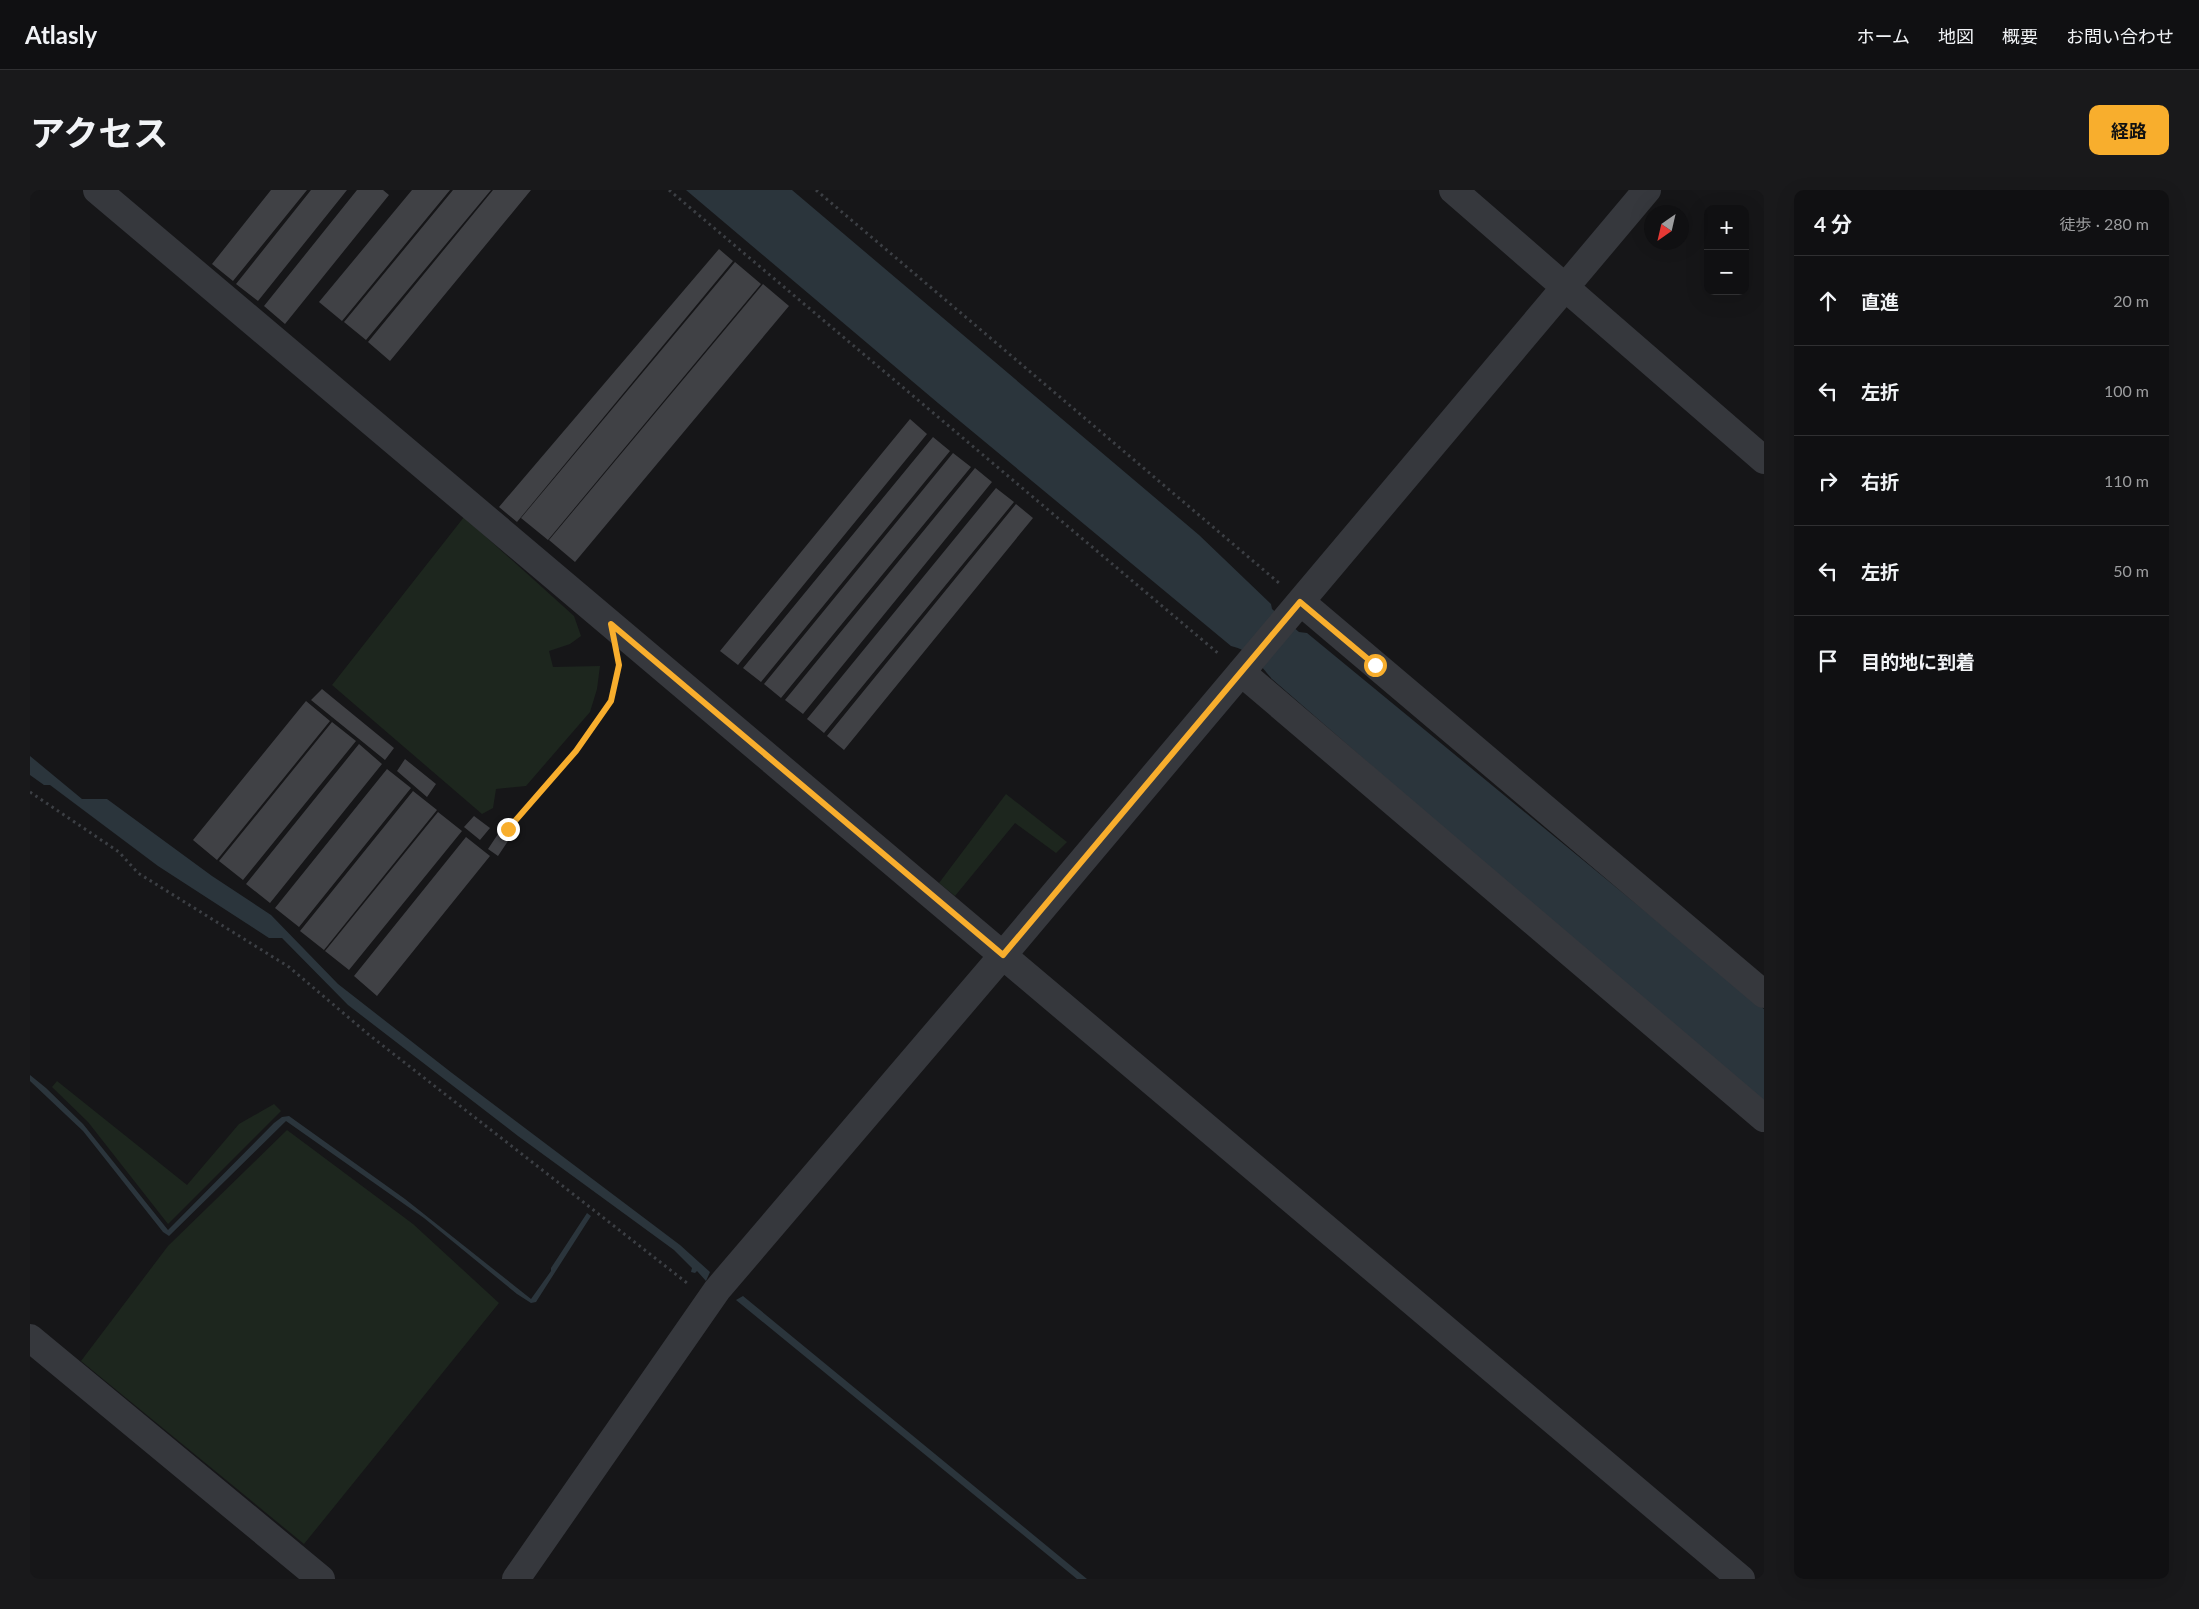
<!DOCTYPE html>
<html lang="ja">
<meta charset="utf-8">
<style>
:root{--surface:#101012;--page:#19191b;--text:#f1f3f6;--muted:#9c9d9f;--line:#303032;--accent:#f8ae2d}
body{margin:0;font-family:Lato,"Noto Sans JP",sans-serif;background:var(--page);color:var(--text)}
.controls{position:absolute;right:15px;top:15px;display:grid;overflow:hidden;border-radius:10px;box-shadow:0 5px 20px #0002}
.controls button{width:45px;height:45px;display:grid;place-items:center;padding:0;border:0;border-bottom:1px solid var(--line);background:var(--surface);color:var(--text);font:25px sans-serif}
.compass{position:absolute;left:1614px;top:15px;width:45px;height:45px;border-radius:50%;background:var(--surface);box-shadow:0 5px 20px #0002;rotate:214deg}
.stop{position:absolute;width:15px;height:15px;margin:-11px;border:4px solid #f8ae2d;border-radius:50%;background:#fff}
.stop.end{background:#f8ae2d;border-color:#fff;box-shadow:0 1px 5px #0008}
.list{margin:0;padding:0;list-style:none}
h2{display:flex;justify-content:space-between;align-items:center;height:65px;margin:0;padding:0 20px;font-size:21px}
h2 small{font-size:16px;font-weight:400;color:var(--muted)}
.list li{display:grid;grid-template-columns:32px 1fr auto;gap:15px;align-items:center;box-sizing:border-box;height:90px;padding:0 20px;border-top:1px solid var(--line)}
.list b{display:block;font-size:19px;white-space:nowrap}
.list em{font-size:16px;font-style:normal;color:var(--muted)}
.icon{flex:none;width:28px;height:28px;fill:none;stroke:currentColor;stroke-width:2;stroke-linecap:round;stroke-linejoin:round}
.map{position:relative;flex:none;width:1734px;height:1389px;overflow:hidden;border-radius:10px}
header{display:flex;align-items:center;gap:30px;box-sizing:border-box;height:70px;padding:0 25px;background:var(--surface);border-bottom:1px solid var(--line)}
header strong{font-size:24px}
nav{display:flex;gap:28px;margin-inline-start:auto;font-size:18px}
.intro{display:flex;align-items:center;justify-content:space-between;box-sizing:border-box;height:120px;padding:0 30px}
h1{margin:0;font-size:35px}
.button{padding:12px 22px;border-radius:10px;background:var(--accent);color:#111;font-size:18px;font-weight:700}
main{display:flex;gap:30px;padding:0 30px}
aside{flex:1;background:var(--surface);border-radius:10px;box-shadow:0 5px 20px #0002}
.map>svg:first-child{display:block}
.green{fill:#1d261e}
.water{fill:#2b353c}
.building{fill:#404145}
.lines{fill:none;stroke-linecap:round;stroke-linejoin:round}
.path{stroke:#3c3f44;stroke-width:3;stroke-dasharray:2.5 4;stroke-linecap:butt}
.minor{stroke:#36383d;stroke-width:28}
.route{stroke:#f8ae2d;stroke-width:6}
</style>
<header>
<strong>Atlasly</strong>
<nav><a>ホーム</a><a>地図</a><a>概要</a><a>お問い合わせ</a></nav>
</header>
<div class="intro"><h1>アクセス</h1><a class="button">経路</a></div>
<main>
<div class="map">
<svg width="1734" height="1389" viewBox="0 0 1734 1389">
<rect width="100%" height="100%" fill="#161618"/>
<path class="green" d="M434,327L544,426L551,446L540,454L519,461L523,477L570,476L567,499L560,522L496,596L466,599L463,618L452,624L302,495Z
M976,604L1037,652L1026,663L985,633L925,706L909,693Z
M27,891L157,995L209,934L244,914L251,921L138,1034L58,932L22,897Z
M257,940L383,1034L469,1113L274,1354L51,1171L138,1056Z"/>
<path class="water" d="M656,0H762L1169,345L1241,414L1242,419L1269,442L1277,443L1734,819V912L1482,698L1242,489C1230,475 1220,460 1201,456L908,213Z
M0,566L52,609H77L182,686L241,725L308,794L422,883L650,1055L680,1082L676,1091L667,1081L665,1083L661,1082L662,1078L644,1060L488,946L318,815L252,748H239L128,676L20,595H14L0,585Z
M0,885L16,898L53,934L138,1040L244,933L252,927L259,926L375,1009L501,1109L521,1081V1078L557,1023L561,1026L506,1112L501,1113L487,1104L394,1028L256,931L139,1046L133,1042L53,941L0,891Z
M713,1106L1057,1389H1047L706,1110Z"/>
<path class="building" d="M241,0H277L203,91L182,74Z
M281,0H317L228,111L206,94Z
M327,0H353L359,5L255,134L234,116Z
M382,0H420L312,131L289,112Z
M423,0H461L336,150L314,132Z
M463,0H501L360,171L338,152Z
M689,59L703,71L487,332L469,317Z
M705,72L731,94L518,350L491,328Z
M733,94L759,116L545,372L519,350Z
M880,229L897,244L708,475L690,461Z
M903,247L920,261L731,492L713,478Z
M923,263L941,277L751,508L734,494Z
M945,278L962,292L773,524L755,510Z
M966,298L984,312L794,543L777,529Z
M986,314L1003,328L814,560L797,546Z
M292,499L364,558L355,570L281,510Z
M276,511L300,531L187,670L163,650Z
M302,532L326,551L213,690L189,671Z
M329,554L352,574L240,713L216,694Z
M375,569L406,594L397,607L367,581Z
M357,579L381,598L269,737L245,718Z
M383,601L407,620L294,760L270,741Z
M408,622L432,641L319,780L295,761Z
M444,626L460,638L450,650L434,637Z
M468,644L478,651L468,666L458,659Z
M436,647L460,666L347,806L324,786Z"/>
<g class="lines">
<path class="path" d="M639,0L1189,464
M786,0L1249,393
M0,602L89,662L108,683L259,777L338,844L657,1093
M478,639L546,561L581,511L588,477"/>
<path class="minor" d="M67,0L1711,1389
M1423,0L1734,270
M1271,412L1734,804
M1211,482L1734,928
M0,1148L291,1389
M486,1389L687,1100L973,765L1617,0"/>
</g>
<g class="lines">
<path class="route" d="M478,639L546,561L581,511L589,475L581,434L973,765L1270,412L1345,475"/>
</g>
</svg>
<div class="controls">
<button>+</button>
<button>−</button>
</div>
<svg class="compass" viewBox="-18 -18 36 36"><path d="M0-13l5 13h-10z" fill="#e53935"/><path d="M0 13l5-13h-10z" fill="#9c9d9f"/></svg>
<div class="stop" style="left:1345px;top:475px"></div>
<div class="stop end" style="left:478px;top:639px"></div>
</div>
<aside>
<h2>4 分<small>徒歩 · 280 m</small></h2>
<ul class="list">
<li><svg class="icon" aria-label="ahead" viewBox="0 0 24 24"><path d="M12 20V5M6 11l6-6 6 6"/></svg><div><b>直進</b></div><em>20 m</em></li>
<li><svg class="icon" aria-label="left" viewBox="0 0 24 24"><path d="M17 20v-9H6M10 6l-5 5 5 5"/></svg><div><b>左折</b></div><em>100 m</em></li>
<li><svg class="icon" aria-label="right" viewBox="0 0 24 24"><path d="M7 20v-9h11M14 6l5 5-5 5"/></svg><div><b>右折</b></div><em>110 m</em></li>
<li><svg class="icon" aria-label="left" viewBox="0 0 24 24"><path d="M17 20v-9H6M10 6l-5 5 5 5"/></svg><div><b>左折</b></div><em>50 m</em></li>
<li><svg class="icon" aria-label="arrive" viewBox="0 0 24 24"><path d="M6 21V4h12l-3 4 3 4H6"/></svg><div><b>目的地に到着</b></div></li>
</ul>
</aside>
</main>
